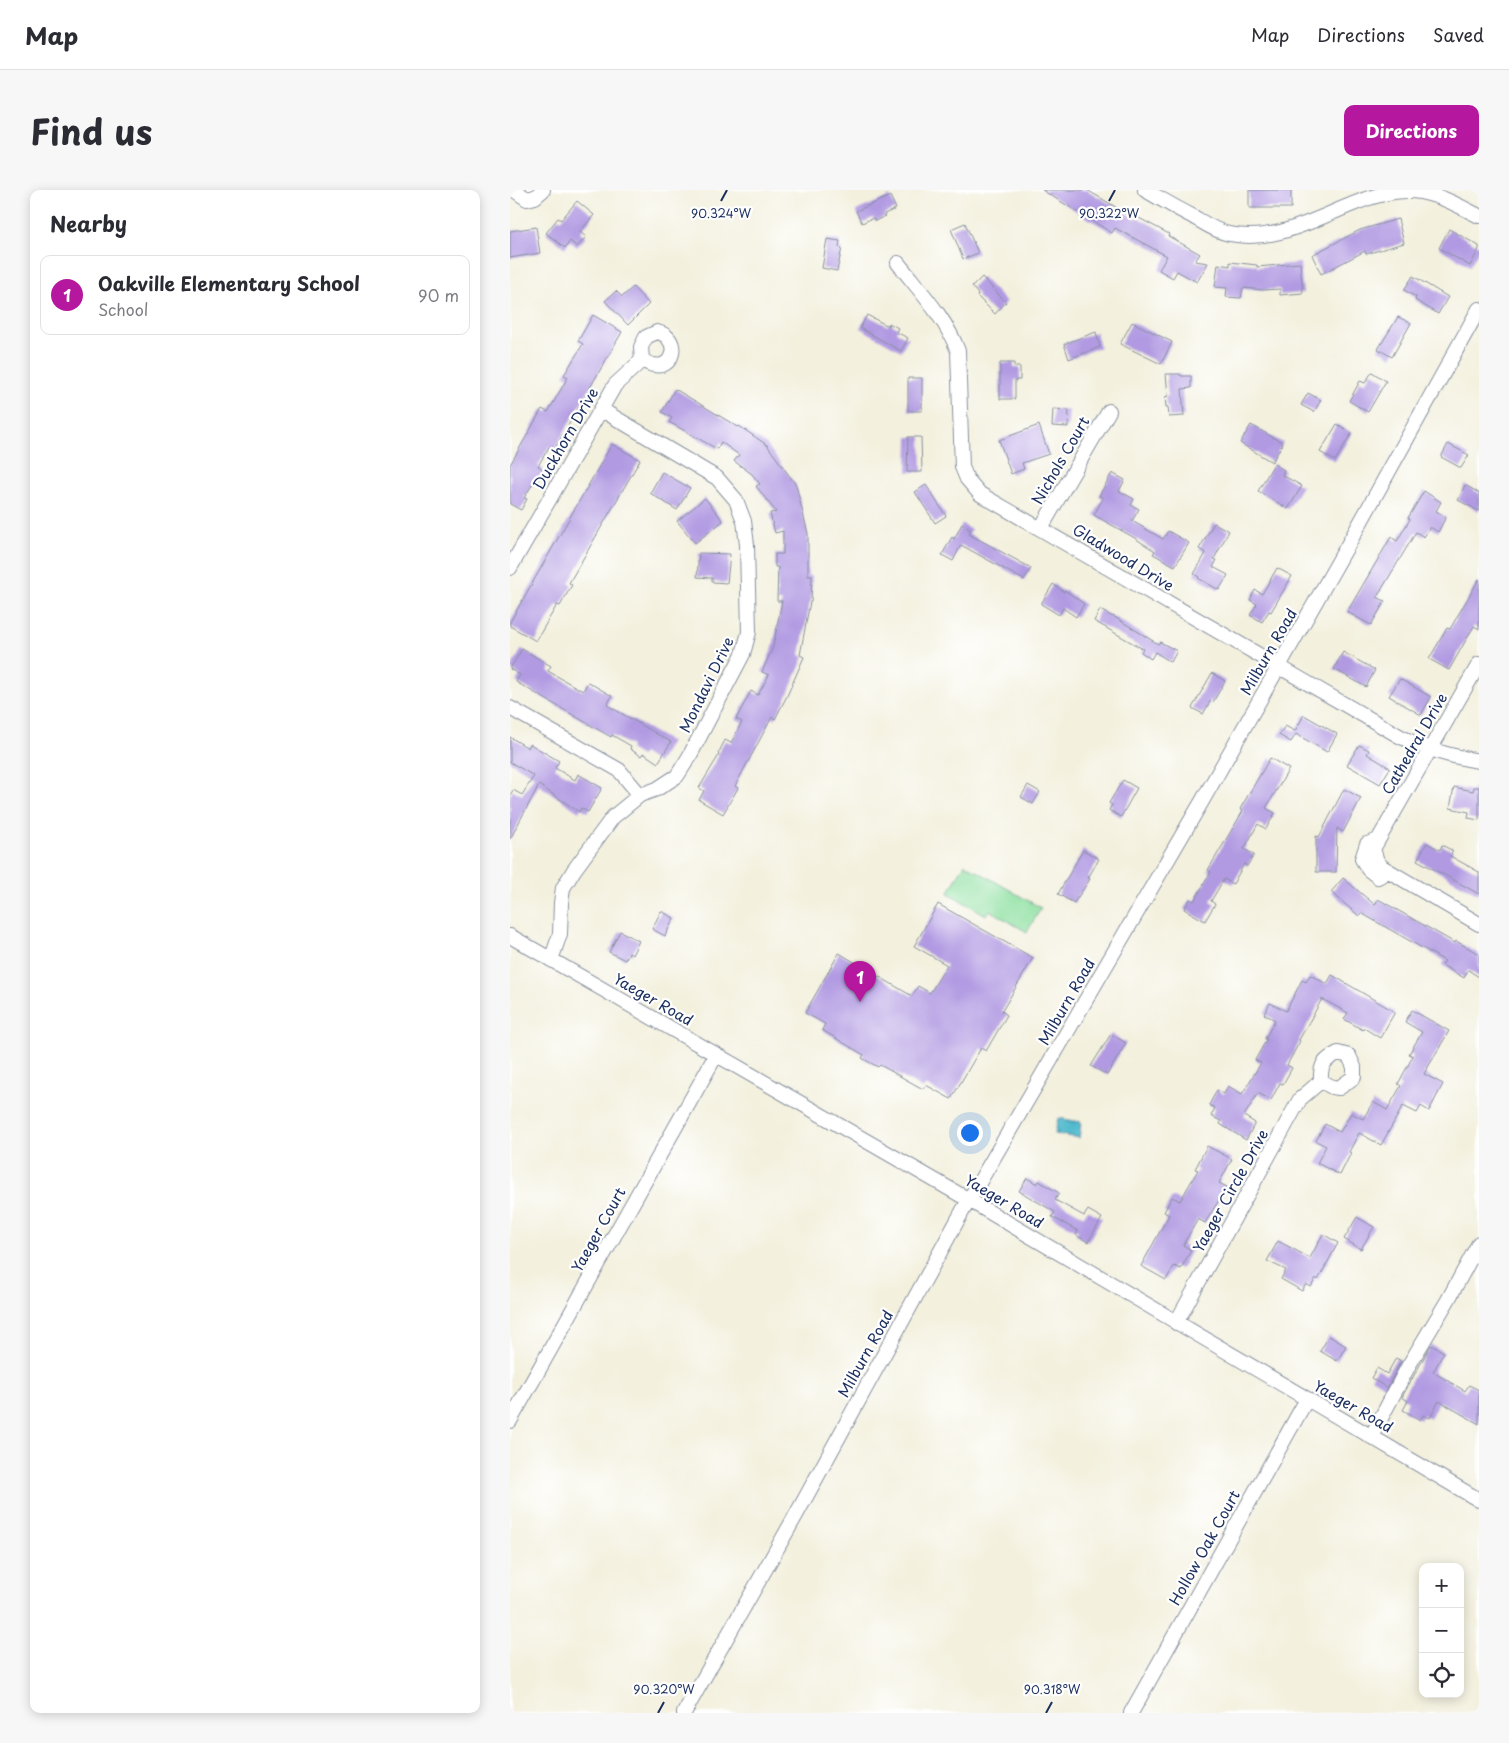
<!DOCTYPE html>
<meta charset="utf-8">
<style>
:root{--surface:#fff;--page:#f7f7f7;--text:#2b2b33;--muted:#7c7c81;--line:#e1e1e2;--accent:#b5179e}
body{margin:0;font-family:"Playpen Sans",sans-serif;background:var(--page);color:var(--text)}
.controls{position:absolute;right:15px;bottom:15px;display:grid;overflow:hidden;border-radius:10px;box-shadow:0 2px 12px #0003}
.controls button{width:45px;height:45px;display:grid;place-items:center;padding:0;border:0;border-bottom:1px solid var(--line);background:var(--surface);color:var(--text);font:25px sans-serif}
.you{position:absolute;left:459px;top:942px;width:18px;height:18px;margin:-12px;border:4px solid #fff;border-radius:50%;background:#1a73e8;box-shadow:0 0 0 8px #1a73e833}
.badge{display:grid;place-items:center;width:32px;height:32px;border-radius:50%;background:var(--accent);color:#fff;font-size:16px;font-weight:700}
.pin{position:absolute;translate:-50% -41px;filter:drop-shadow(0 1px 2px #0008)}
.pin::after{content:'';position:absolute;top:26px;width:18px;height:15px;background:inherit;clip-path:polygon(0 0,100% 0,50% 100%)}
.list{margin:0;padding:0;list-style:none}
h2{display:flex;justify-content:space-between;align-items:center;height:65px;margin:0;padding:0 20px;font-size:21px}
h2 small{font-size:16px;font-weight:400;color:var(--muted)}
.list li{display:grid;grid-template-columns:32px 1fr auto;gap:15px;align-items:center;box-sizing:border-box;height:80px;margin:0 10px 10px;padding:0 10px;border:1px solid var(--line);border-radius:10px}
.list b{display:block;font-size:19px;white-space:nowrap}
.list p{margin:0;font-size:16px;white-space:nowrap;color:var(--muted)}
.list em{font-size:16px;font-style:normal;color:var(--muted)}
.icon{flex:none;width:28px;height:28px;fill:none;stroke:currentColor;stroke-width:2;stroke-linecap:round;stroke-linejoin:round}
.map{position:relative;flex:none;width:969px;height:1523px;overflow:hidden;border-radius:10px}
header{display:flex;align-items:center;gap:30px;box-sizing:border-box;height:70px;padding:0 25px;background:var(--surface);border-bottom:1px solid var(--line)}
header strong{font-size:24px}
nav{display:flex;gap:28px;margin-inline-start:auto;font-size:18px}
.intro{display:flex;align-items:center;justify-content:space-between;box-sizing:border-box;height:120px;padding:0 30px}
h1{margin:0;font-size:35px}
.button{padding:12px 22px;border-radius:10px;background:var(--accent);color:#fff;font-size:18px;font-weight:700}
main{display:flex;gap:30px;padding:0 30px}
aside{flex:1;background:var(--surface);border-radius:10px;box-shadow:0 2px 12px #0003}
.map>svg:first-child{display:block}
.green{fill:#8ee0a0;stroke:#54887f}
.water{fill:url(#water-ripples);stroke:#367496}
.building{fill:#b19ae2}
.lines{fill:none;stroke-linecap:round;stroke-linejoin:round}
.minor-casing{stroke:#87909e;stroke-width:16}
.minor{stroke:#fff;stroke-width:14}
.ticks{fill:none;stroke:#1b2f5e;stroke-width:2}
.labels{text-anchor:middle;stroke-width:4.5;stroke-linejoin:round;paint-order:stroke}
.street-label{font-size:15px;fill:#1b2f5e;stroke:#fff}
.ticks-label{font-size:12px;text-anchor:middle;fill:#1b2f5e;stroke:#fff;stroke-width:4.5;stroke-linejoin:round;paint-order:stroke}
</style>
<header>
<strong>Map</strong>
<nav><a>Map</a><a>Directions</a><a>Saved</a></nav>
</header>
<div class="intro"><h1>Find us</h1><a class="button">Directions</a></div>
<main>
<aside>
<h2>Nearby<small></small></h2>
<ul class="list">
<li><span class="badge">1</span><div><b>Oakville Elementary School</b><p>School</p></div><em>90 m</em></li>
</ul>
</aside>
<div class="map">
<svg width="969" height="1523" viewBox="0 0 969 1523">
<defs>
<pattern id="water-ripples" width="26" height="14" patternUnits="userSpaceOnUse" patternTransform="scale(1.25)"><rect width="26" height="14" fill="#51bacd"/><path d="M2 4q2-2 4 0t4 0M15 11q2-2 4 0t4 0" fill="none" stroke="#4298aa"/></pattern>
</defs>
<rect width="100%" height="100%" fill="#fff"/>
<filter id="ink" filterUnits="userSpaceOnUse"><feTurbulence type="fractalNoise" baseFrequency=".02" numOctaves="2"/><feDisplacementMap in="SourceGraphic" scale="10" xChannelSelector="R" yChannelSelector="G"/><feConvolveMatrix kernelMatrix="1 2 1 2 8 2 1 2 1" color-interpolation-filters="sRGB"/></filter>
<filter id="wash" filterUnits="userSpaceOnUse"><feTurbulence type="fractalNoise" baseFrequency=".0096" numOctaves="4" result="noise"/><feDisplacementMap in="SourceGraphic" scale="20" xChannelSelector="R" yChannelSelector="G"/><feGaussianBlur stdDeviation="1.12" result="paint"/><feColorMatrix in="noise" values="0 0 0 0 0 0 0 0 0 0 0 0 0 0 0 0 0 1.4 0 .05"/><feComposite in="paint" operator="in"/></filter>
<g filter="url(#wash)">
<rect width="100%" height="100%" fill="#f3f0dd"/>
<path class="green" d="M455,674L531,718L517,742L479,720L476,725L438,703Z"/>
<path class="water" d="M548,928L571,932L569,948L545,944Z"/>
<g id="blocks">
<path class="building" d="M532,0H577L626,29L627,27L659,44L658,46L690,64L685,71L698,73L687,92L667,81L663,88L649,80L657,66L605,38L602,43Z
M739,0H781V18H739Z
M380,6L386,19L374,24L375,26L365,31L363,28L352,33L346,21Z
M67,11L84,25L70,42L76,47L67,57L60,51L55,58L36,43L48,28L51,30Z
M888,29L894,53L856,64L855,61L811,84L802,65L850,40Z
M455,33L468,63L453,69L441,39Z
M26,37L30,63L0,68V41Z
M939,39L969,56V59L960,76L929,58Z
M317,49L330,51L329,57L332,58L327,81L312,78Z
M720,72L747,75V77L790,73L793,103L770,105V99L753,100L733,98L731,108L716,107L717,98L705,97L708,74L720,76Z
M903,86L938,107L928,124L905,110L906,107L894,100Z
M472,87L496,112L485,124L467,106L468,104L462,97Z
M123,97L139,114L118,135L95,111L106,101L112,107Z
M83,125L112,142L44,260L39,257L28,276L34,280L27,291L25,290L14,308L17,309L11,320L0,314V275L32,219L38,222L58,187L54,185L73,154L68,151Z
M357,125L378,136L379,133L388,138L386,142L398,148L391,161L350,138Z
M888,127L901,133L882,167L868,159Z
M622,132L662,152L651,174L610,154Z
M586,142L590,157L559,169L554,154Z
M490,173H504V177H510V190H505V209H490Z
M862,182L876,191L858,222L839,211L850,191L855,193Z
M656,184H670L671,186H681V198L672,199L674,226L659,227L658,217H656L655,207L658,206Z
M398,188H412V221H398Z
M165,199L228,237L229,236L257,255L286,295L298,344V386H302L301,412H300L290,465L294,467L277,506L265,529L262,527L225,596L228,598L213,624L189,610L194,601L189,598L209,565L208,564L215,550L221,553L232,532L226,529L241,501L248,505L259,485L252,482L263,457L272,411H267L268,377H265V364H273V341L265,343L260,323L266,322L246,296L250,294L242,284L224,271L229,265L211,252L207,259L159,232L162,228L152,222Z
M798,203L811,210L804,222L791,215Z
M543,219L559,220L558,237L542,236Z
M827,234L842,243L825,271L810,262Z
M529,235L539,264L512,273L514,279L501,284L489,250Z
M741,235L773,253L762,272L730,253Z
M398,247H411L412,282H397Z
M102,254L130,270L59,393L62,395L50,416L47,415L26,451L0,436V432Z
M938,254L959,265L951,278L931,267Z
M764,274L774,280L772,285L792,296L778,319L748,301Z
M152,282L180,298L167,320L140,303Z
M602,283L615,290L609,301L624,309L621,315L629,319L622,331L653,349L658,341L679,353L665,376L643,364L645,361L623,347L584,325L593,308L589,306Z
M416,295L436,326L425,333L405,302Z
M955,295L969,303V321L948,310Z
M914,301L931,312L926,321L936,327L928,342L920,337L914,347L906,342L867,407L875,411L861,435L837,422L881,347L887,351L900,329L898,328Z
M195,308L213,331L185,353L167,331Z
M704,333L719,341L704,369L707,370L703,377L718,385L709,400L688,388L689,387L684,384L696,363L689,359Z
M452,334L461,340L459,344L521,378L514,390L451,355L443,371L432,365L442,347L444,349Z
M189,363L220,364L217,393L202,392V388L187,387Z
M767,378L782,386L761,422L759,421L752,432L740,425L747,414L740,410L745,400L752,404Z
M969,389V439L964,436L939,480L919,469L937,438L940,439Z
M543,394L554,402L555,400L574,414L566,427L553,418L549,425L531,414Z
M590,420L603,427V426L648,454L650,452L667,461L661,472L645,462L641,469L631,462L633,459L584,431Z
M12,459L41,476L38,481L73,501L78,492L102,506L97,515L161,552L148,573L133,563L131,566L120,559L121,556L102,545L101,547L6,492L10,485L0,479Z
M833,462L865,480L856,497L824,479Z
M702,483L715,491L703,512L701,510L693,524L682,518Z
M890,489L921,507L911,525L879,506Z
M794,525L827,544L817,562L786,544L781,552L769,545L775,536L785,541Z
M0,547L18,558L20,554L49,571L45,578L65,590L68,584L92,598L78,622L71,618L69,622L29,595L0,649V606L3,600L12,605L24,586L0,572Z
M849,555L859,560L857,564L880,578L870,594L837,575Z
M760,568L779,579L756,618L765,623L756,639L748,634L734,659L744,665L737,676L734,674L723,694L714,689L701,711L705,714L695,731L674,719L680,709L684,711L701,682L698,680L733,621L730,619Z
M613,590L627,598L611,627L599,620L602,615L599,613Z
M518,595L530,602L523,614L511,607Z
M944,597L963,601L964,597H969V630L958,628L959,622L940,618Z
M834,599L851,608L833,642L827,638L826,682H806V646L809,647Z
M917,653L930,660L932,655L943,661L940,666L969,682V704L907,670Z
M573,660L589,669L578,688L580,689L564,713L548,704Z
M833,688L865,715L868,709L945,753L946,751L969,764V787L958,780L954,788L932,775L935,771L851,723L849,726L821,702Z
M428,714L523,768L492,821L497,825L476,861L471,858L441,909L416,895L413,899L370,875L368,877L352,868L354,865L312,840L315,834L295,823L329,763L402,806L408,796L420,803L437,775L404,756Z
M151,721L164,728L155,746L142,739Z
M110,741L129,751L122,765L119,763L115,770L99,762Z
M800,785L817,794L822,785L885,822L870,848L854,838L853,840L834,829L838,823L812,809L789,850L790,851L777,875L782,878L773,894L770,893L761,910L748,903L734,926L745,933L736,950L710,934L711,931L701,926L705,918L699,915L707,900L714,904L718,896L732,904L751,873L745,870L757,849H755L765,830L754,824L760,813L776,821L792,790L796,792Z
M902,820L939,841L914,884L933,894L919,921L911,916L907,923L893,916L871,955L849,943L839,962L841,963L830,985L807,973L816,956L806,951L815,934L830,942L841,923L853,929L863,912L877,920L891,896L888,894L903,866L899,864L912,842L895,832Z
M601,844L616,853L597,885L581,876Z
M697,956L722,969L709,993L717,997L695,1033L688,1029L673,1055L681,1060L671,1079L664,1076L656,1090L631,1076L659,1025L654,1022L662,1007L670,1011L688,980L685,979Z
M517,988L527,994L529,991L549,1003L545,1010L574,1026L578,1020L592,1028L578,1052L566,1045L568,1041L542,1027L545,1022L509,1001Z
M847,1027L864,1037L851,1059L834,1049Z
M813,1044L828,1053L808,1090L806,1088L801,1097L796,1094L792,1101L771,1089L776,1080L757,1071L768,1051L800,1068Z
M819,1146L836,1156L827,1171L810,1161Z
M921,1155L934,1162L923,1182L955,1201L959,1195L969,1200V1234L929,1211L920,1228L913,1225L910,1230L893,1220L898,1211L892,1207Z
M886,1168L891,1171L877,1198L861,1188L867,1178L877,1184Z"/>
</g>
</g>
<g filter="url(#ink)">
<use href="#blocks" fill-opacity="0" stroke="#87909e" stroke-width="1"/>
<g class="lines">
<g class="minor-casing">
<path id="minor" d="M4,0L17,9L25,7L33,0
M635,0C651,9 666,18 682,26C694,33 705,41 719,44C764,53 803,30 843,14C862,6 881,0 902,1C927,3 947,15 969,26
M388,73C409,100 436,128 448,161L452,277L457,289L470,304L891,547C919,560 939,566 969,571
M147,142C151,143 156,145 158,148C168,159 160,179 144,175C140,175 136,172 132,170L131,157L136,147Z
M531,338L599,221
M0,378L105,195L132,170
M969,474L863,659L867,671L872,677L969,734
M0,518L109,580L130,605
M866,651L857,654L852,669L858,679L868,687L878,681
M0,746L459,1010L969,1310
M41,770L50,744L51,713L53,698L64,680L103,627L130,605L147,599L167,586L179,567L233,464L239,442L237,355L234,331L226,310L207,288L92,220
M666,1133L790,909L811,891C810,875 814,870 828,863L839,866L844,877V887L829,898L822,897L811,891
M0,1231L206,865
M861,1247L899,1175L938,1110L969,1053
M174,1523L286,1325L452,1022L691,613L839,353L969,119
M621,1523L797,1209"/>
</g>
<use href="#minor" class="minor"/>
</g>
</g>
<path class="ticks" d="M211,11L217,0M599,11L605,0M148,1523L154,1512M536,1523L542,1512"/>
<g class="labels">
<g class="street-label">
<text transform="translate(56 249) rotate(-60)" y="5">Duckhorn Drive</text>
<text transform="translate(551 271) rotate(-60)" y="5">Nichols Court</text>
<text transform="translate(613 368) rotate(31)" y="5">Gladwood Drive</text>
<text transform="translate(759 462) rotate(-60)" y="5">Milburn Road</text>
<text transform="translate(197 495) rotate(-64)" y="5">Mondavi Drive</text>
<text transform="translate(905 554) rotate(-60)" y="5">Cathedral Drive</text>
<text transform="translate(143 810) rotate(30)" y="5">Yaeger Road</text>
<text transform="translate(557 812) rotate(-60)" y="5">Milburn Road</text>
<text transform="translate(721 1001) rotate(-61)" y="5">Yaeger Circle Drive</text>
<text transform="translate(494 1012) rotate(31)" y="5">Yaeger Road</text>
<text transform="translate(89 1040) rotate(-61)" y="5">Yaeger Court</text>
<text transform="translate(356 1164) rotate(-61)" y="5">Milburn Road</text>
<text transform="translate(843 1217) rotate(30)" y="5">Yaeger Road</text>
<text transform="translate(695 1358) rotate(-61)" y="5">Hollow Oak Court</text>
</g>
</g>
<g class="ticks-label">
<text x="211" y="28">90.324°W</text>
<text x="599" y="28">90.322°W</text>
<text x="154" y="1504">90.320°W</text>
<text x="542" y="1504">90.318°W</text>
</g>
</svg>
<div class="controls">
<button>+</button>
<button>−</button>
<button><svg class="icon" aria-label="locate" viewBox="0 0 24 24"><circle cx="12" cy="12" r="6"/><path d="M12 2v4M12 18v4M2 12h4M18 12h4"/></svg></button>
</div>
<div class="you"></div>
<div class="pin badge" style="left:350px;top:812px">1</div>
</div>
</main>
